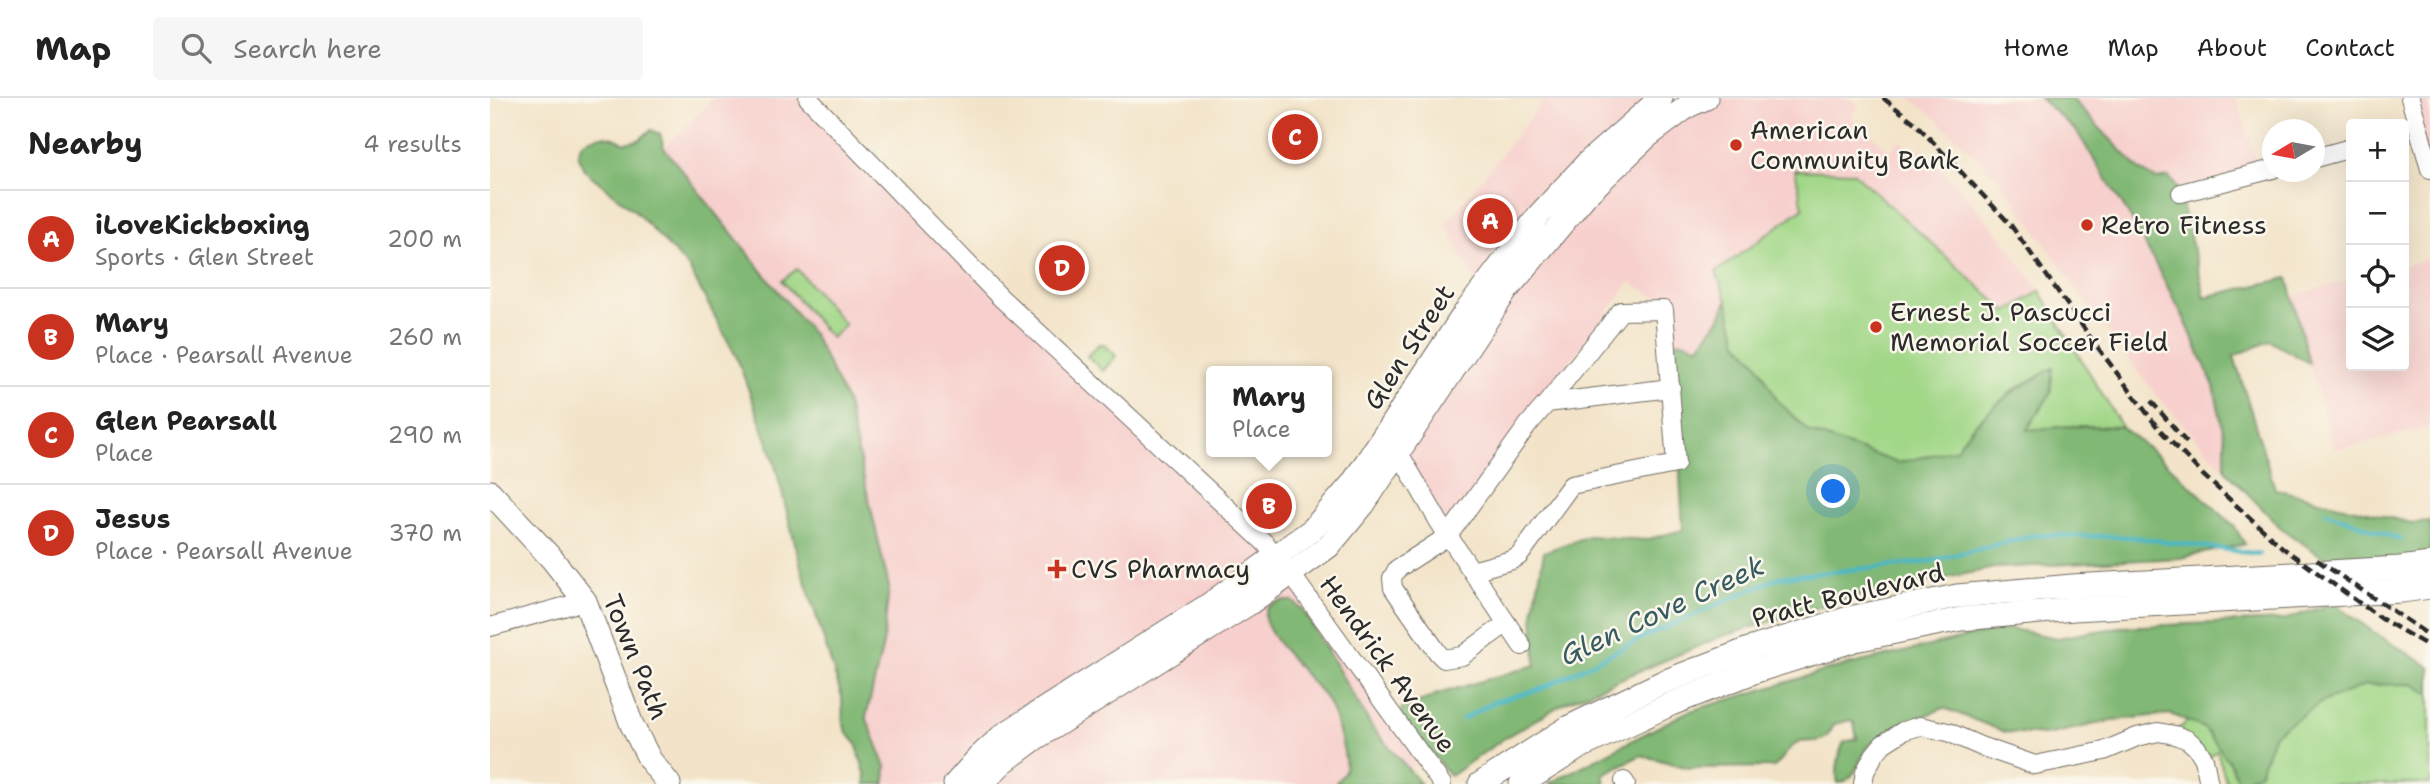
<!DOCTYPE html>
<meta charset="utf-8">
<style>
:root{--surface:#fff;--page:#f6f6f6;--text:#222;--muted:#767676;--line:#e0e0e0;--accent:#c8321e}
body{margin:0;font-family:"Shantell Sans",sans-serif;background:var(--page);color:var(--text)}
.controls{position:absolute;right:21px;top:21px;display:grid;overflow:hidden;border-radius:7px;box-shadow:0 7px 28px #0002}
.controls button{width:63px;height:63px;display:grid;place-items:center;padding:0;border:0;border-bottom:2px solid var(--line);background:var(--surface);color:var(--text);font:35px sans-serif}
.compass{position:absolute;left:1772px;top:21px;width:63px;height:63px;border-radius:50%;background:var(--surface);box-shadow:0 7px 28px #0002;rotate:260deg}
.you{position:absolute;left:1344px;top:394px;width:24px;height:24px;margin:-18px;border:5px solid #fff;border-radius:50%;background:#1a73e8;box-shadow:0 0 0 10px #1a73e833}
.badge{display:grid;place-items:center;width:46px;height:46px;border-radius:50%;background:var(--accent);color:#fff;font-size:23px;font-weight:700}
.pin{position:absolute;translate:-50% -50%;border:4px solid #fff;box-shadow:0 2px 7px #0006}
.popup{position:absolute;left:716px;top:268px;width:126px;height:91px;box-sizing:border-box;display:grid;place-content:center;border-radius:7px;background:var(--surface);filter:drop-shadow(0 2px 5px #0005);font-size:23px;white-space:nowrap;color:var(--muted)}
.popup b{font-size:26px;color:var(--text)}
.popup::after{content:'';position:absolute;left:50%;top:100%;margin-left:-14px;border:14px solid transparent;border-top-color:var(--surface)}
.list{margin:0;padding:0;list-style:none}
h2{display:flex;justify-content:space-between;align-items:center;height:91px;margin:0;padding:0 28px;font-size:30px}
h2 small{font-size:23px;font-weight:400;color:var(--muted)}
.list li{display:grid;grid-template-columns:46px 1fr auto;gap:21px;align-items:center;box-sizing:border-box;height:98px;padding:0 28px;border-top:2px solid var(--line)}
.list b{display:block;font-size:26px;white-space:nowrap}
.list p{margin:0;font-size:23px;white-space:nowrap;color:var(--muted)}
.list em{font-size:23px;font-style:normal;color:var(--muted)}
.icon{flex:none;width:38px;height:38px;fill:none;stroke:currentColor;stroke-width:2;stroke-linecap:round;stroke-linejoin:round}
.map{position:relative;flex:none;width:1940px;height:686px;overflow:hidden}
header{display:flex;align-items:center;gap:42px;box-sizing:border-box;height:98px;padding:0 35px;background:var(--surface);border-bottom:2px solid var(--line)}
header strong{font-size:33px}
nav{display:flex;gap:38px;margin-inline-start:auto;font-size:24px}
.search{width:490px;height:63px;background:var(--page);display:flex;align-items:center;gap:18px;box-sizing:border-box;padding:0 24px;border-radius:7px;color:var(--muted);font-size:26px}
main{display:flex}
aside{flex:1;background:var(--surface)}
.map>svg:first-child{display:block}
.built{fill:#f7d0cd}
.green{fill:#a2d788;stroke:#66815a;stroke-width:2}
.forest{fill:#81b874;stroke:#567250;stroke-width:2}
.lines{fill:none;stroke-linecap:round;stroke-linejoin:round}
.stream{stroke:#4ab7c4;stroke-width:4.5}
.minor-casing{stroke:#716c62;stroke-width:20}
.major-casing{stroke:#716c62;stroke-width:25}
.minor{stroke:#fff;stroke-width:18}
.major{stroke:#fff;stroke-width:23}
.rail{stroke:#2b2b2b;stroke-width:4.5;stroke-dasharray:10 5;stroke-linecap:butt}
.poi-dot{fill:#c8321e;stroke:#fbf7ec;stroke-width:2.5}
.labels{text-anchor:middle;stroke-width:5;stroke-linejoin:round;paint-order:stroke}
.poi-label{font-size:26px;fill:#2b2b2b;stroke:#fbf7ec;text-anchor:start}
.street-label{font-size:26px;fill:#2b2b2b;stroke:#fbf7ec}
.water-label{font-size:28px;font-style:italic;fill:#365c61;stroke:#fbf7ec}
</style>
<header>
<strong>Map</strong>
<div class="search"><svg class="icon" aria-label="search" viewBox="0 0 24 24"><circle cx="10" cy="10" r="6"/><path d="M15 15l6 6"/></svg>Search here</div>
<nav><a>Home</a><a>Map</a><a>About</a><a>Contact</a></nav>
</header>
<main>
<aside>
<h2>Nearby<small>4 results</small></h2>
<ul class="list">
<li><span class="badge">A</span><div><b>iLoveKickboxing</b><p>Sports · Glen Street</p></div><em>200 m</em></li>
<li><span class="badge">B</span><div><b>Mary</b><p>Place · Pearsall Avenue</p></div><em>260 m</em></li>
<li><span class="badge">C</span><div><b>Glen Pearsall</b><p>Place</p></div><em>290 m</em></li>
<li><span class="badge">D</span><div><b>Jesus</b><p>Place · Pearsall Avenue</p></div><em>370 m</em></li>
</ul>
</aside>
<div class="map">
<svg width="1940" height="686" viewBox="0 0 1940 686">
<rect width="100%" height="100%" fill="#fbf7ec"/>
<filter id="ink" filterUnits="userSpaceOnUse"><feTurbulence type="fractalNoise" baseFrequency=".0143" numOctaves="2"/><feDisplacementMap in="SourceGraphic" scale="14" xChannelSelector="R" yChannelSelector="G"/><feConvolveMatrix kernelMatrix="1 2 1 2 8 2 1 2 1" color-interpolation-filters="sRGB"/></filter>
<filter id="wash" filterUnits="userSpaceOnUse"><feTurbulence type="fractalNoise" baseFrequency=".00686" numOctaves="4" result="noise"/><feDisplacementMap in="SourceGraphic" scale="28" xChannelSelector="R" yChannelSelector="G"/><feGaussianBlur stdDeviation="1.57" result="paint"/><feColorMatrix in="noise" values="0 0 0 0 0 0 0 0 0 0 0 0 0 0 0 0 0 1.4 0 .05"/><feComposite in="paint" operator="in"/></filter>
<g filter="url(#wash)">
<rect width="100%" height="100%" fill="#f3e4c9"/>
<path class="built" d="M224,0H317L795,464L934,659L919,670L882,629L813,512L776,527L802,562L837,601L853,654L855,673L845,686H395L396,669L376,619L393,546L399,489L356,302L324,238L174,50Z
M1056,0H1360L1369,8L1360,19L1400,53L1410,42L1426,54L1430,50L1451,69L1514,142L1550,193L1518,215L1363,74L1305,73L1313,110L1227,174L1237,202L1230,220L1208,249L1183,246L1179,207L1140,184L1048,306L958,432L915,356L986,185L956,126Z
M1419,0H1550L1587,34L1641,120L1694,220L1724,288L1735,342V372L1668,299L1597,205L1510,82L1439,14Z
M1581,0H1747L1768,71L1688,90L1650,72Z
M1916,0H1940V82Z
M1940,160V329L1845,352L1819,265L1802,198L1861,182V268H1914V168Z"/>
<path class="green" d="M1305,72L1363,74L1517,214L1550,193L1632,329L1580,328L1536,333L1560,296L1562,270L1522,293L1481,330L1466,351L1426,385L1359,349L1318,334L1287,302L1268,266L1247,243L1237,202L1226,174L1313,110Z
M307,171L355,227L341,240L292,183Z
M609,246H613L626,258L613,273L597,258Z
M1844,505L1883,534L1940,569V686H1737L1727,653L1719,658L1687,632Z"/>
<path class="forest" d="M1550,0H1581L1650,72L1666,81L1679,79L1688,90L1715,199L1798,180L1819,265L1780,243L1744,258L1785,391L1921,425L1940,423V458L1847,469L1792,431L1735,372V342L1724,288L1694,220L1641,120L1587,34Z
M161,32L170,36L174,50L324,238L356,302L399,489L393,546L376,619L396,669L395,686H375L376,679L366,645L357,635L353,625L352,599L312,473L283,359L247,260L199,170L146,114L94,72L88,58L91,46C107,36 118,35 134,45L149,42Z
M1237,202L1247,243L1268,266L1287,302L1319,334L1408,365L1466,351C1493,312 1523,292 1563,270L1560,296L1537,332L1580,328L1632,329L1677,366L1744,428L1755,446L1690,460L1504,470L1355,501L1230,539L1076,604L1016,639L960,678C944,657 926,639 911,616L912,610C924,604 933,604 945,597L1046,567L1043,515L1054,454L1098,438L1155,442L1193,432L1183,246C1191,240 1200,245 1208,249L1230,220Z
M791,503H802L813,512L882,629L931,686H845C848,682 853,677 855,672C858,658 843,610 835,599C823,583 770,533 775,515C777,507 785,505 791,503Z
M1844,505L1883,534L1940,569V596L1922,586L1876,587L1832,604L1784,636L1770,674L1749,685L1740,665L1714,630L1681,616L1624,622L1556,637L1515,634L1454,610C1430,620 1400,627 1381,646C1368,658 1368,683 1348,685C1345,675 1349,654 1354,644L1367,641L1364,624L1361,622L1344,626C1334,654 1318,636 1303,648C1295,654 1292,663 1284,669L1199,670L1151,657L1113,676L1115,686H1058L1197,614L1345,570L1516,530L1567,540L1630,529L1794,522Z"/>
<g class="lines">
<path class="stream" d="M1836,414L1911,442
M973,621L1004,604L1051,591L1152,540L1290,479L1437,464L1545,437L1641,439L1769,456"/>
</g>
</g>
<g filter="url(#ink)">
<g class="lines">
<g class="minor-casing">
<path id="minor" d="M318,0L510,199L775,445L801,476L952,686
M1920,0L1940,71
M1825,60L1861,50
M1691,95L1783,71
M899,347L909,355L949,424L1032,548
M982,473L1022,462L1029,458L1081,387L1186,366L1174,212L1131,213L1057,305
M1017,525L972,558L954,561L948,555L903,490L902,480L907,471L958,438L1038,327L1057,305L1181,290
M0,529L95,503
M1134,683L1136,686
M1373,686L1375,674L1384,657L1393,646L1413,633L1430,628L1458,634L1490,648L1545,667L1614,653L1647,639L1668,634L1685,637L1698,642L1707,650L1714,661L1719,686"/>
</g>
<g class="major-casing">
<path id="major" d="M0,394L62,461L95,503L142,627L160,662L179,686
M465,686L488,660L513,637L717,508L823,431L862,386L974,216L1049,117L1098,64L1171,0
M492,686L512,665L546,640L760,505L839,448L873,407L1016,193L1096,97L1158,38L1198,8L1216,0
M990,686L1079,629L1171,585L1259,551L1359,520L1467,498L1582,488L1910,470L1940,466
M1031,686L1090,649L1181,606L1266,573L1365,542L1471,521L1584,511L1912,493L1940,489"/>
</g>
<use href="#minor" class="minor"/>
<use href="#major" class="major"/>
<path class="rail" d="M1393,0L1425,25L1520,126L1603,243L1668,330L1713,377L1793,450L1892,521L1940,549
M1661,303L1697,345
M1827,462L1940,538"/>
</g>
</g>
<g class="poi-dot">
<circle cx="1246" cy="47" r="7"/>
<circle cx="1597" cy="127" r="7"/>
<circle cx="1386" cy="229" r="7"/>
<path d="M563.5 460.5h7v7h7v7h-7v7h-7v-7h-7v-7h7z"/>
</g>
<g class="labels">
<g class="poi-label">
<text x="1260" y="41">American<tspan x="1260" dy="30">Community Bank</tspan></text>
<text x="1611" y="136">Retro Fitness</text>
<text x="1400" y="223">Ernest J. Pascucci<tspan x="1400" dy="30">Memorial Soccer Field</tspan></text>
<text x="581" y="480">CVS Pharmacy</text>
</g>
<g class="street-label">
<text transform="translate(919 249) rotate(-57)" y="9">Glen Street</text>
<text transform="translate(1358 497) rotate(-14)" y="9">Pratt Boulevard</text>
<text transform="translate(146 559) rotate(68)" y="9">Town Path</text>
<text transform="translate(898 566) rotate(54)" y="9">Hendrick Avenue</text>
</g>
<g class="water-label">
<text transform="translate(1172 512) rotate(-25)" y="10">Glen Cove Creek</text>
</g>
</g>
</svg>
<div class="controls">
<button>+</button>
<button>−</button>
<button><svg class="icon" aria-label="locate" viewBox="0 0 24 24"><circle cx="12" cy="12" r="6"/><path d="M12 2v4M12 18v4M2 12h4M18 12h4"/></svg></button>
<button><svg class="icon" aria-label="layers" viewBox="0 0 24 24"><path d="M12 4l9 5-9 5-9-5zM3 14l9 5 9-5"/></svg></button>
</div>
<svg class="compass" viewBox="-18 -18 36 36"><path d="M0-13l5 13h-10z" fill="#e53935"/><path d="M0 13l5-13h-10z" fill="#767676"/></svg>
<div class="you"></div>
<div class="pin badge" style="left:1000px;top:123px">A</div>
<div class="pin badge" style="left:779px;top:408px">B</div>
<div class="popup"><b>Mary</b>Place</div>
<div class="pin badge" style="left:805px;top:39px">C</div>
<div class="pin badge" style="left:572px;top:170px">D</div>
</div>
</main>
